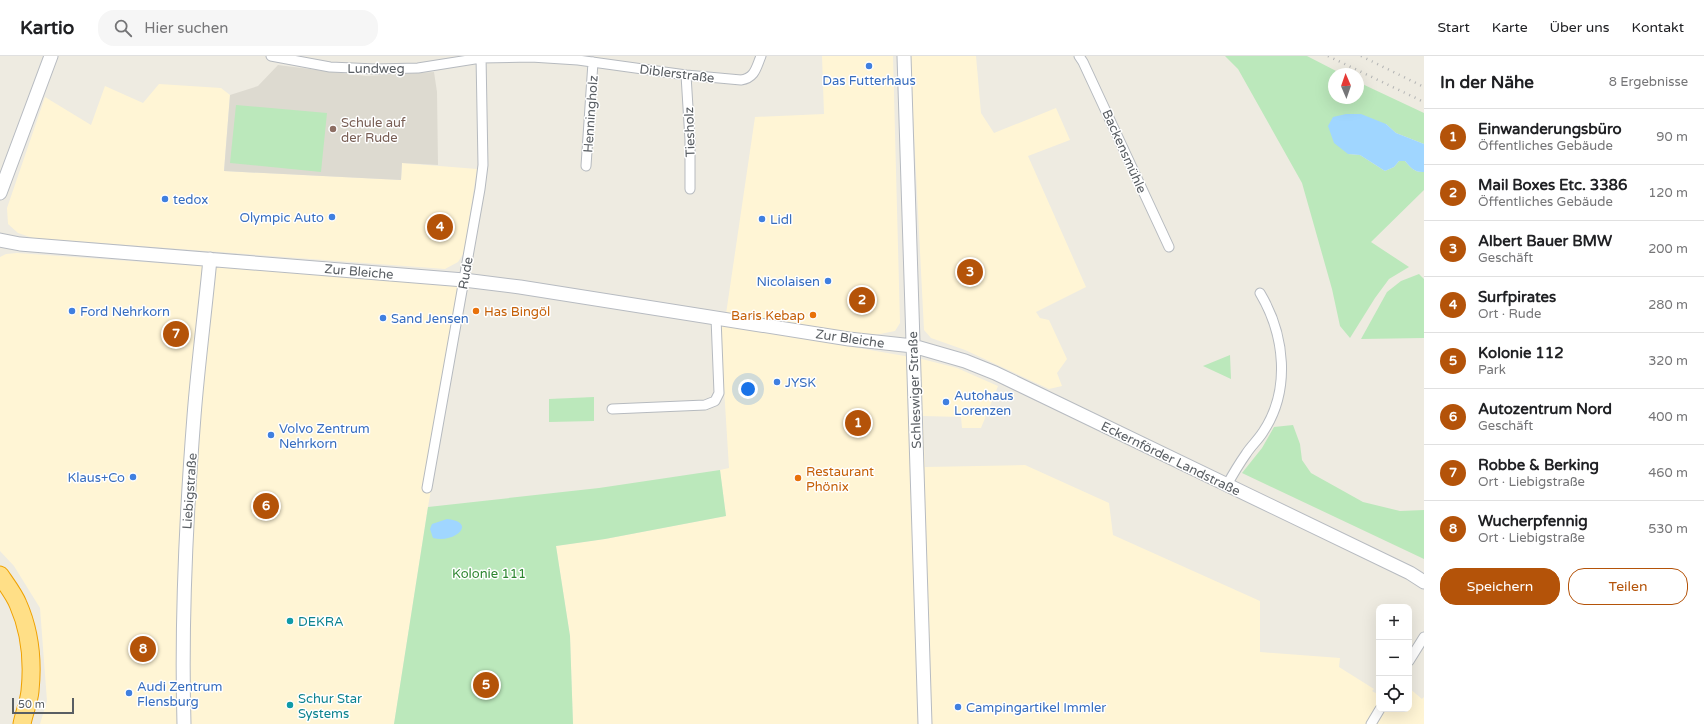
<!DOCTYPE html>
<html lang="de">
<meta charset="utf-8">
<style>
:root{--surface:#fff;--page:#f6f6f6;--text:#202124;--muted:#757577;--line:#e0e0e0;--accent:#b45309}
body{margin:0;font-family:"Varela Round",sans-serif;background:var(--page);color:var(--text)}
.controls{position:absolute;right:12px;bottom:12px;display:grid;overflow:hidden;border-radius:8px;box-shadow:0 4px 16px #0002}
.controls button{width:36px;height:36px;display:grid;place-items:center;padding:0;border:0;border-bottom:1px solid var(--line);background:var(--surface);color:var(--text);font:20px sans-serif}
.compass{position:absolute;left:1328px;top:12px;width:36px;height:36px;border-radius:50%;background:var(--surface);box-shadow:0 4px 16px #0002;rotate:358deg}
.scale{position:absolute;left:12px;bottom:10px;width:62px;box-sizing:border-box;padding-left:4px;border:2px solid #595e63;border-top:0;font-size:11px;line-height:14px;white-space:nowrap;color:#595e63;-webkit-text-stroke:3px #fff;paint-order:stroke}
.you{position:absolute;left:748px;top:333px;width:14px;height:14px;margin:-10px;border:3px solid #fff;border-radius:50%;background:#1a73e8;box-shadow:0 0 0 6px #1a73e833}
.badge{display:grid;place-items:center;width:26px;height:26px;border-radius:50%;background:var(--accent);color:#fff;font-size:13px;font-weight:700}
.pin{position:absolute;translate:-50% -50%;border:2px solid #fff;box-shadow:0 1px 4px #0006}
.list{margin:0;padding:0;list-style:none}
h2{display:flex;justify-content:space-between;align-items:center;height:52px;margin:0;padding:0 16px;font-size:17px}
h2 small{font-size:13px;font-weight:400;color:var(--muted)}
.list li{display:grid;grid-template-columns:26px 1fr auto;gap:12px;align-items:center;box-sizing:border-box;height:56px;padding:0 16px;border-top:1px solid var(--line)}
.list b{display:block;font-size:15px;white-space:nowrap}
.list p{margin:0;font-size:13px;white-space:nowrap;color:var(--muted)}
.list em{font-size:13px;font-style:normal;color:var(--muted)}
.actions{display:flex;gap:8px;padding:12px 16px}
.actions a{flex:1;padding:9px 0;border:1px solid var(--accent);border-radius:16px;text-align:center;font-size:14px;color:var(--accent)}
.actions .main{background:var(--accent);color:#fff}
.icon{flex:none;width:22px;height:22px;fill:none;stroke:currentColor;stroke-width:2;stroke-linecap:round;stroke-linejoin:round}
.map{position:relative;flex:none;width:1424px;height:668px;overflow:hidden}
header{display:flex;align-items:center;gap:24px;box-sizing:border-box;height:56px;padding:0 20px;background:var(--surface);border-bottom:1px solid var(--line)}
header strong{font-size:19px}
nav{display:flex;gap:22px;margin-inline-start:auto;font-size:14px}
.search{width:280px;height:36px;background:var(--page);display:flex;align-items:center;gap:10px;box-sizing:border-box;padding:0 14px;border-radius:16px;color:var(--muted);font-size:15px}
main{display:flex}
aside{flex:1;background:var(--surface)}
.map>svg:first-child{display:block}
.commercial{fill:#fff5d5}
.education{fill:#dddad0}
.green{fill:#bbe8bb}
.water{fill:#a0d6ff}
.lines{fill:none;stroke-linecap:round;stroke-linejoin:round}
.street-casing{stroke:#b6babf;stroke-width:11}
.secondary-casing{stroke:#b7bbc1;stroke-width:15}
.highway-casing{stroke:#efa100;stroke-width:19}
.street{stroke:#fff;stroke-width:9}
.secondary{stroke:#fff;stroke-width:13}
.highway{stroke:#ffdf87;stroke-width:17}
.rail{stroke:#b3b4b4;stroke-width:2.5;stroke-dasharray:1 5;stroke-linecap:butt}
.shop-dot{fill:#3f7fe0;stroke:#fff;stroke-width:1.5}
.education-dot{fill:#8d6e63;stroke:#fff;stroke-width:1.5}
.food-dot{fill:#e8710a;stroke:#fff;stroke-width:1.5}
.culture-dot{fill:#0f9aa8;stroke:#fff;stroke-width:1.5}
.labels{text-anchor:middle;stroke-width:3;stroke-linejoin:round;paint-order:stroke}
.street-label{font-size:13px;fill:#595e63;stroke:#fff}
.shop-label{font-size:13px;fill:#366cbe;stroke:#fff;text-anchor:start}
.education-label{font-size:13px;fill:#785e54;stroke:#fff;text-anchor:start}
.food-label{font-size:13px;fill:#c56008;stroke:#fff;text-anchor:start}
.park-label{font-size:13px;fill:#2e8631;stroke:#fff}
.culture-label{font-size:13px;fill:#0d838f;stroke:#fff;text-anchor:start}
</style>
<header>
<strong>Kartio</strong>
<div class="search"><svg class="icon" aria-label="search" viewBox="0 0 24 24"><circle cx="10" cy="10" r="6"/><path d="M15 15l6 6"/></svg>Hier suchen</div>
<nav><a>Start</a><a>Karte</a><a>Über uns</a><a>Kontakt</a></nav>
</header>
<main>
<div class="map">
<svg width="1424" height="668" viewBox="0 0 1424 668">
<rect width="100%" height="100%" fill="#eeebe1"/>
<path class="commercial" d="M822,0H893L900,267L895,275L870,280L726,258L755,61L824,58Z
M910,0H976L981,57L994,77L1056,52L1070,84L1028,100L1086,231L1036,256L1040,262L1049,264L1067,303L1057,317L1062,330L1049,333L965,294L931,282L924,274Z
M159,28L221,32L230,39L224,115L401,124L402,107L477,113L464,197L458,206L445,213L33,182L18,177L8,168L7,152L45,41L91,69L105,30L143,47Z
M17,197L466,229L428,451L394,668H40L47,645L40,552L14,510L0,495V201L6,198Z
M720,268L922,303L957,312L998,330L981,372H962L961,361L923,360L925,411L1025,409L1109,447L1113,479L1260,545V596L1340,602L1339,611L1374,633L1372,635L1379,639V653H1409V632L1422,643L1424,641V668H573L570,580L556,490L605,483L726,460L720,414L729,412Z"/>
<path class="education" d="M278,9L366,20L434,16L437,36L438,109L402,107L401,124L224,115L230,39L258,30Z"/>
<path class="green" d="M1225,0H1307L1342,18H1334V42H1358V26L1424,57V88L1396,77L1386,68L1348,98L1360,99L1385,115L1394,111L1399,105H1405C1410,111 1415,117 1424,116V134L1371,186L1409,211L1389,223L1375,242L1350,282L1340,270L1332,233L1302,127L1238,13Z
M236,49L327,57L321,116L230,107Z
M1419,218L1424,223V282L1361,283L1387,236L1401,225Z
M1230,299L1231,323L1203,310Z
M594,341V365L549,366V343Z
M1293,369L1300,388L1302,404L1311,417L1363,446L1400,455L1424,454V503L1242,417L1262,392L1274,371Z
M720,414L726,460L605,483L556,490L570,580L573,668H394L428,451L599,432Z"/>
<path class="water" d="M1346,58H1361L1386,68L1396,77L1424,88V116C1415,117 1410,111 1405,105H1399L1394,111L1385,115L1360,99L1348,98L1334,87L1328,70L1333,61Z
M447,463C478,466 455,488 433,482L430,473L432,468Z"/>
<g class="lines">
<g class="street-casing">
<path id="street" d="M271,0L330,11L376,13L418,12L481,2L531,1L578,4L686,19L741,24C755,22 756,12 761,0
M1079,0L1083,6L1169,191
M686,19L690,84V133
M586,110L593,6
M612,353L705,349L715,345L719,337L716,262
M1227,429C1233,418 1239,408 1246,398C1251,390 1258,384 1263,376C1291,334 1285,279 1260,237
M427,432L480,133L483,109L481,0
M1409,605L1424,581
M1371,668L1380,653"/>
</g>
<g class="secondary-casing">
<path id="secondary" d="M904,0L925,668
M0,137L51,0
M0,184L20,188L464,224L520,231L849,283L913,290L965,305L995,317L1410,517L1424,526
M184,668C181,565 186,462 194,360C198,308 205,256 210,203"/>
</g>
<g class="highway-casing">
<path id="highway" d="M0,519C6,528 14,538 18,548C30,575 33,606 30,635C29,646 24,657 22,668"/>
</g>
<use href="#street" class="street"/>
<use href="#secondary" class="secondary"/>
<use href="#highway" class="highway"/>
<path class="rail" d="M1328,0L1424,46
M1361,0L1424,31"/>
</g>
<g class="shop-dot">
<circle cx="869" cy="10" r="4"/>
<circle cx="165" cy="143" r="4"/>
<circle cx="332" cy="161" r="4"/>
<circle cx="762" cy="163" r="4"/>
<circle cx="828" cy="225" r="4"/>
<circle cx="72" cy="255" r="4"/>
<circle cx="383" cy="262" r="4"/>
<circle cx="777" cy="326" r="4"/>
<circle cx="946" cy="346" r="4"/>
<circle cx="271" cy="379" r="4"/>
<circle cx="133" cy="421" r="4"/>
<circle cx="129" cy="637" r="4"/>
<circle cx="958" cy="651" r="4"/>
</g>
<circle class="education-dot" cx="333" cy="73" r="4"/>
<g class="food-dot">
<circle cx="476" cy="255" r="4"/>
<circle cx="813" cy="259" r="4"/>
<circle cx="798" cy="422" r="4"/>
</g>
<g class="culture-dot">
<circle cx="290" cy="565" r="4"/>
<circle cx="290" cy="649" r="4"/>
</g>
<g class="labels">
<g class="street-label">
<text x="376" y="17">Lundweg</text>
<text transform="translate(677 17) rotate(7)" y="5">Diblerstraße</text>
<text transform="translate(590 58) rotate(-86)" y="5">Henningholz</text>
<text transform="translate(689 76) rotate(-92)" y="5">Tiesholz</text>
<text transform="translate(1125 95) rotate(66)" y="5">Backensmühle</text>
<text transform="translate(359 215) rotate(5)" y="5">Zur Bleiche</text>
<text transform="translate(465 217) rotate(-80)" y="5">Rude</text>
<text transform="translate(850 282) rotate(8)" y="5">Zur Bleiche</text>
<text transform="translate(914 334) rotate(-92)" y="5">Schleswiger Straße</text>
<text transform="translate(1171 402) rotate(26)" y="5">Eckernförder Landstraße</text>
<text transform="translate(189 435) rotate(-86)" y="5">Liebigstraße</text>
</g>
<g class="shop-label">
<text x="869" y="29" text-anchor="middle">Das Futterhaus</text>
<text x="173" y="148">tedox</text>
<text x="324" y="166" text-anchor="end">Olympic Auto</text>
<text x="770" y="168">Lidl</text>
<text x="820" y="230" text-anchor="end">Nicolaisen</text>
<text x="80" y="260">Ford Nehrkorn</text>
<text x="391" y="267">Sand Jensen</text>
<text x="785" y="331">JYSK</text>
<text x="954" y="344">Autohaus<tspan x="954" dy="15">Lorenzen</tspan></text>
<text x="279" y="377">Volvo Zentrum<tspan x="279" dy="15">Nehrkorn</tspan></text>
<text x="125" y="426" text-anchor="end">Klaus+Co</text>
<text x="137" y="635">Audi Zentrum<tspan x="137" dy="15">Flensburg</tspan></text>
<text x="966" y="656">Campingartikel Immler</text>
</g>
<g class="education-label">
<text x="341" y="71">Schule auf<tspan x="341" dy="15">der Rude</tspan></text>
</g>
<g class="food-label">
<text x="484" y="260">Has Bingöl</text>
<text x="805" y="264" text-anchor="end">Baris Kebap</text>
<text x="806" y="420">Restaurant<tspan x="806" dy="15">Phönix</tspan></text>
</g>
<g class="park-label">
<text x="489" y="522">Kolonie 111</text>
</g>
<g class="culture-label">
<text x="298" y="570">DEKRA</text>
<text x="298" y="647">Schur Star<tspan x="298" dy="15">Systems</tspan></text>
</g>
</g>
</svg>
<div class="controls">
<button>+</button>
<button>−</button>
<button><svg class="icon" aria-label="locate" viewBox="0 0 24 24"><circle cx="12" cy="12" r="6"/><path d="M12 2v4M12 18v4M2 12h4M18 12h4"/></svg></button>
</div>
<svg class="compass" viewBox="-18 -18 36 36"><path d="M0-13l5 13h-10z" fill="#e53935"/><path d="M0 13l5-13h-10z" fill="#757577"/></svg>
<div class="scale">50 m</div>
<div class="you"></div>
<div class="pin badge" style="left:858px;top:367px">1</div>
<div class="pin badge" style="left:862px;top:244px">2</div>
<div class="pin badge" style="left:970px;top:216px">3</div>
<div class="pin badge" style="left:440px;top:171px">4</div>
<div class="pin badge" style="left:486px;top:629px">5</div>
<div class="pin badge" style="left:266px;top:450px">6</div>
<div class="pin badge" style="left:176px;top:278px">7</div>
<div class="pin badge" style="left:143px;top:593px">8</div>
</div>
<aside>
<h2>In der Nähe<small>8 Ergebnisse</small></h2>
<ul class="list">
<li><span class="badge">1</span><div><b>Einwanderungsbüro</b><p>Öffentliches Gebäude</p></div><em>90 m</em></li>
<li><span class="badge">2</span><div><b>Mail Boxes Etc. 3386</b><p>Öffentliches Gebäude</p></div><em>120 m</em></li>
<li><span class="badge">3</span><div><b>Albert Bauer BMW</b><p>Geschäft</p></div><em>200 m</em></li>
<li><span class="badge">4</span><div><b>Surfpirates</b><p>Ort · Rude</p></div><em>280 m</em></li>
<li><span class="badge">5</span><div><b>Kolonie 112</b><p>Park</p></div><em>320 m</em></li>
<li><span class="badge">6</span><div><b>Autozentrum Nord</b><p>Geschäft</p></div><em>400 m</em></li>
<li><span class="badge">7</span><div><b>Robbe &amp; Berking</b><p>Ort · Liebigstraße</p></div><em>460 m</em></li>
<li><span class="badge">8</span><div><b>Wucherpfennig</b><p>Ort · Liebigstraße</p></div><em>530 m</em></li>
</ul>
<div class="actions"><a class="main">Speichern</a><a>Teilen</a></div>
</aside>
</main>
